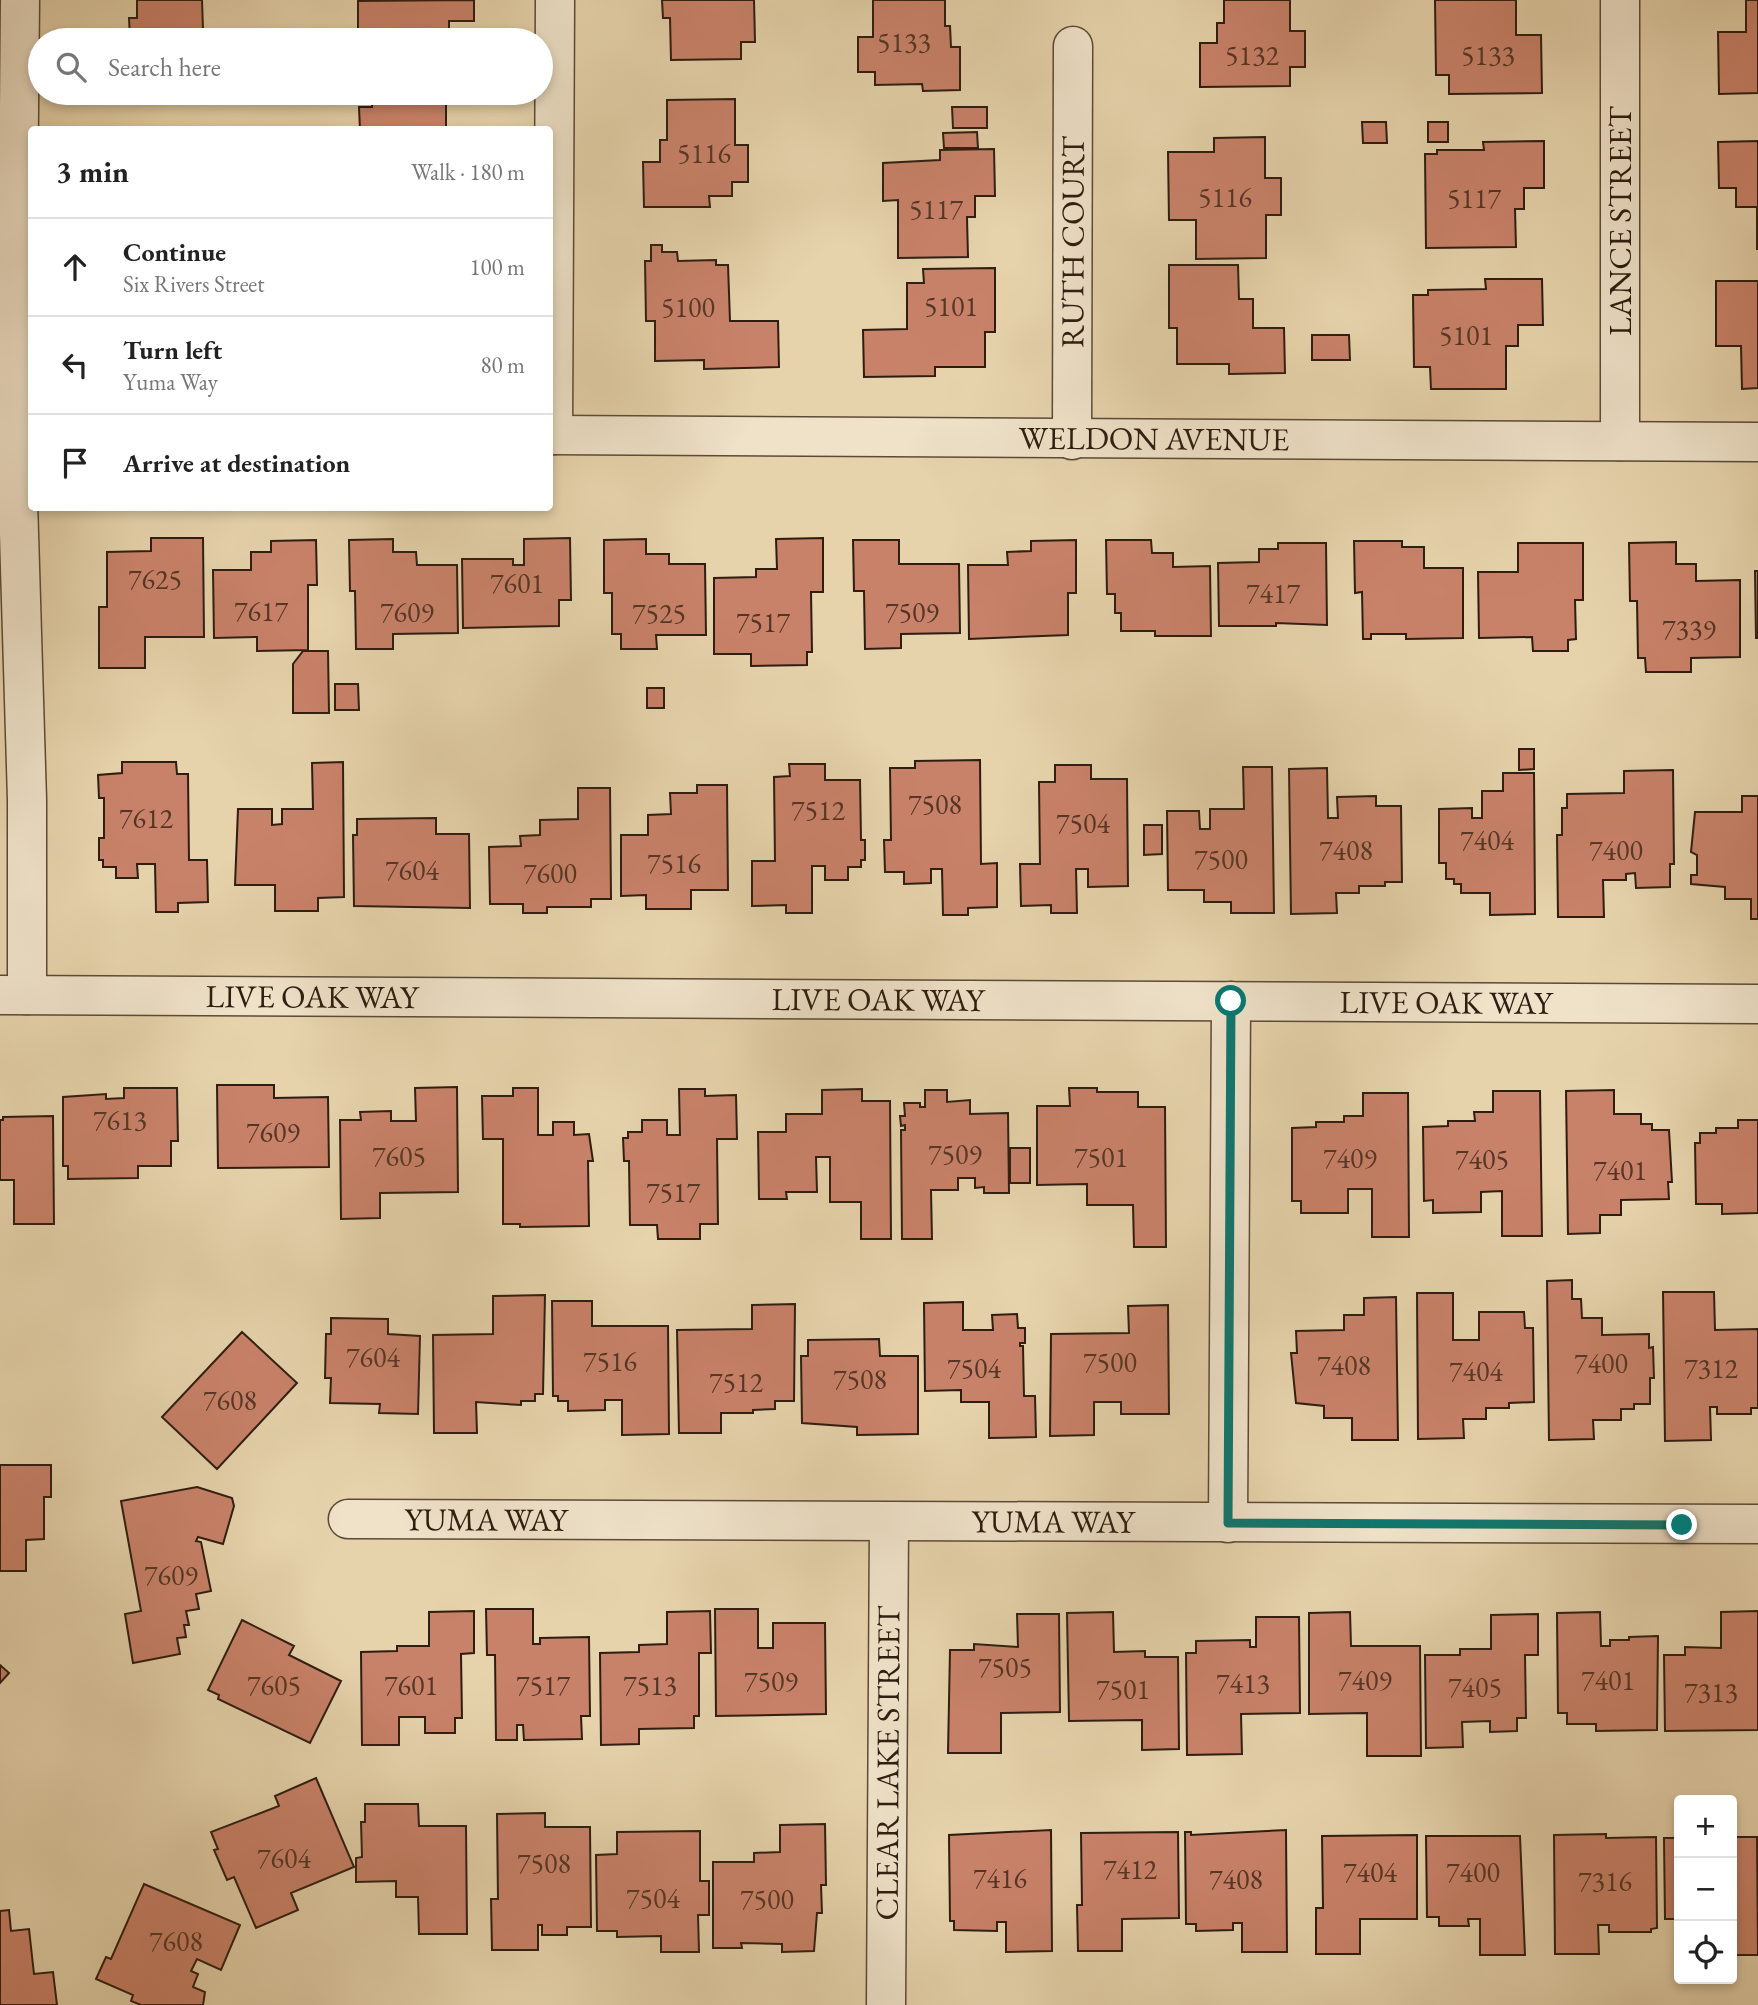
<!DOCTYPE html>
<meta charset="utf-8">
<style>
:root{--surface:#fff;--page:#f2f2f2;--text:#222;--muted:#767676;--line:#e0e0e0}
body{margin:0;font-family:"EB Garamond",serif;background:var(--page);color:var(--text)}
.controls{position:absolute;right:21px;bottom:21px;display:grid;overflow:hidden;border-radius:7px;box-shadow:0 4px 10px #0003}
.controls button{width:63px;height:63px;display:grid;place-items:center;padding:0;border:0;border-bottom:2px solid var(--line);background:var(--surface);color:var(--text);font:35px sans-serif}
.stop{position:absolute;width:21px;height:21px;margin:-16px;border:5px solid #0f766e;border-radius:50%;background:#fff}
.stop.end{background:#0f766e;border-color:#fff;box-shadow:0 2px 7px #0008}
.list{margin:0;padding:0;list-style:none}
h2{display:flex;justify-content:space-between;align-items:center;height:91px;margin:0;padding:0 28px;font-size:30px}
h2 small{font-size:23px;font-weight:400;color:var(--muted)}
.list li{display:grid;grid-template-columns:46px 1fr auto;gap:21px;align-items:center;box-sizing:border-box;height:98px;padding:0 28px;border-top:2px solid var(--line)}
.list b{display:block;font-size:26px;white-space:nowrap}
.list p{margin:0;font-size:23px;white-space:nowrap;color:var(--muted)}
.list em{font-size:23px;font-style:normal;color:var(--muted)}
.icon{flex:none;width:38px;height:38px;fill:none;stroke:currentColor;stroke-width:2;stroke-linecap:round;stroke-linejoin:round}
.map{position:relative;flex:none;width:1758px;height:2005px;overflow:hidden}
.search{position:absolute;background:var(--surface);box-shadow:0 4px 10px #0003;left:28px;top:28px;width:525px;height:77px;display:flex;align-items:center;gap:18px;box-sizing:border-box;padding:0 24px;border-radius:38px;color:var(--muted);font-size:26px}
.panel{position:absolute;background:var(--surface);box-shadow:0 4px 10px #0003;left:28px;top:126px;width:525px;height:385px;border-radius:7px}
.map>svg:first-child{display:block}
.building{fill:#c9826a;stroke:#2e1d10;stroke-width:2}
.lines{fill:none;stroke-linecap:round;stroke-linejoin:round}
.minor-casing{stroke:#5c4a37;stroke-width:41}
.minor{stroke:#efe2c9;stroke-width:38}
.route{stroke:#0f766e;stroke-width:9}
.labels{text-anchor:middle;stroke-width:5;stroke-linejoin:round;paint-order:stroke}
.number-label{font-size:28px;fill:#553626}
.street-label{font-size:32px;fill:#2e1d10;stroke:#efe2c9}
</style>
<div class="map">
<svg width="1758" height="2005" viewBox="0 0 1758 2005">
<rect width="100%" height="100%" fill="#e6d3ac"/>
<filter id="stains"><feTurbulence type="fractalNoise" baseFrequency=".00286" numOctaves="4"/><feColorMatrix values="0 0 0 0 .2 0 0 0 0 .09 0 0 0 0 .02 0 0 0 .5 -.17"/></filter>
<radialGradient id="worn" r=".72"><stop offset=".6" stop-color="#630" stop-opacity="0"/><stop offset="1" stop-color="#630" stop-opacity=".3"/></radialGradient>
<path class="building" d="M137,0H202L203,29H217V40H117L130,39L129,18H137Z
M474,0V21H449V40H373V36H358V1Z
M662,0H754L755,42H741V59L671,60L670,18H663Z
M873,0H945V26H950L951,47H960V90L923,91L922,84L875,85V72H858V37H873Z
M1224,0H1290V31H1305V67H1290V86L1200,87V43H1217V23H1224Z
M1435,0H1516V35H1541L1542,93L1449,94V75H1436Z
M1746,0H1758V93L1719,94L1718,32H1746Z
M735,99V145H748V182H732V196H709L710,207H644L643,162H660V140H667V100Z
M372,101H446V130H360L359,107H372Z
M952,107H987V128H953Z
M1362,122H1386L1387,143H1363Z
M1428,122H1448V142H1428Z
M977,132L978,148H944L943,133Z
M1265,137V178H1281V215H1266V258L1196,259V220H1169L1168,152H1214V138Z
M1544,141V188H1524V209H1515L1516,247L1426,248L1425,154H1437V150H1484L1483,142Z
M1758,141V249H1757V207H1736V188H1719L1718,142Z
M994,149L995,196H975V217H967L968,257L898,258V200L883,201V163L940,160V150Z
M651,245H662V252H677L678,261L716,260V265H728L730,321H778L779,367L704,369V360L655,361V321H646L645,261H651Z
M1169,265H1238L1239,299H1253V328H1284L1285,373L1229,374V364H1177V328H1169Z
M995,268V332H985V367H935V376L864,377L863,330L907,329V283H924L923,269Z
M1485,279H1542L1543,325H1518V346H1506V389H1431L1430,367H1414L1413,295H1428V290L1486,289Z
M1716,281H1758V388L1742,389L1741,346H1716Z
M1312,335H1349L1350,360H1312Z
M151,538H203L204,637H145V668H99V607H107V552L151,551Z
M570,538L571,600H559V626L463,628L462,559H513V565H524V539Z
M823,538V592H811L812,652H807V665L751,666V654H714V578L756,577V569H777L776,539Z
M393,539V552H416L417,565H457L458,633L393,634V649H356L355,591H350L349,540Z
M646,539V554H669V564H705L706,635H656L657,649H621V634H612V593H604V540Z
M316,540L317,585H308V650L257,651V637L214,638L213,570H251V552H271V541Z
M853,540H899V564H959L960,633L901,634V648L865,649L864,591H854Z
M1076,540V593H1068V635L969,639L968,565H1008L1007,552L1031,551V541Z
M1106,540H1151L1152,553H1173V567L1210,566L1211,636H1155V631H1121V613H1115V594H1107Z
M1354,541H1402V547H1424V568H1463V638L1406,639V634H1371V639H1363L1362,592L1355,593Z
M1676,542V564H1696V581L1740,580V657L1691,658V672H1646L1645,658H1638L1637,601H1630L1629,543Z
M1278,543H1326L1327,625L1276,623V626H1219L1218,563L1259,562V549H1278Z
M1518,543H1583V600H1575L1576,639L1568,640V651H1533L1532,637L1479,638L1478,572H1518Z
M1755,571H1758V638H1756Z
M303,651H328L329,713H293V664Z
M335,684H358L359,710H335Z
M647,688H664V708H647Z
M1519,749H1534V769L1519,770Z
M980,760L981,864L997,863V907L968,908V915H943L942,869H931V883L904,884V872H885L884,840H891L890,768H915V761Z
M122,762H176L177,774H188L189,860H207L208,902L178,903V912H156L155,864H137L138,878H116V867H103V860H99V838H104V798H99L98,775L122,773Z
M343,762L344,897L318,898V911H275V885H235L238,809H272V825L282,824V809H313L312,763Z
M789,764H825V780H860L861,840H865V860H861V867H848V880H825V866H812V913H786V905L752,906V861H775L774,777L790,776Z
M1055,765H1091V779H1127L1128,886L1088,887V869H1076L1077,913H1051V905L1021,906L1020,864H1040L1039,782H1055Z
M1243,767H1272L1274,913H1231V902H1204V890H1168L1167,811H1199L1200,829H1210V809H1244Z
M1327,768L1328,818H1338L1337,797L1376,796V806H1401L1402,882H1385V886H1359V893H1336L1337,913L1291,914L1289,769Z
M1673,770L1674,864H1670V887L1636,888L1635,873L1626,874V880H1603L1604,917H1558L1557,835H1562V808H1567V794L1624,793V771Z
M1503,773H1534L1535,914L1490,915V893H1461V884H1454V879H1446V863H1439V809L1472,808V818H1482V791H1503Z
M697,785H727L728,890H691V909H646V895L621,896V835H648V815L671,814L670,793H697Z
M578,788H610L611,899H591V907H547V913H523V904H490L489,847L521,846L520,836L540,835V820L578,819Z
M1742,796H1758V919H1751V899H1725V887L1691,884V875H1697V855L1691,852L1695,812H1742Z
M436,818V834H469L470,908L354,906L353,835H357V819Z
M1144,825H1162V854L1144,855Z
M217,1085H274V1098L328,1097L329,1167L218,1168Z
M457,1087L458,1192L380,1193V1218L341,1219L340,1120H361L360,1112L391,1111V1121H416L415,1088Z
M124,1088H177L178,1141H171V1166H138V1178L68,1179V1166H63V1097L106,1094V1099L124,1098Z
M513,1088H538V1135H553V1122H574V1135L589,1134L593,1161H588L589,1226L520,1227V1224H503V1139H483L482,1096H513Z
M1069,1088H1097V1092H1138V1107H1165L1166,1247H1134L1133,1205H1087V1184L1037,1185V1106H1070Z
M679,1089H705V1096L736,1095L737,1139H717L718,1224H700V1239H658L657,1225H630L629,1161H624L623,1138H628V1132H642V1120H667V1135H680Z
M862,1089V1101H890L891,1239H861V1202H830V1157H816L817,1192H786L787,1199H759L758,1132H786V1114H822V1090Z
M925,1090H947V1102L970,1100V1114L1008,1113L1009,1193H984V1187L975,1188V1178H958V1190H931L932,1239H902L901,1130H905V1125L901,1126L900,1116H905L904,1103H920V1107H925Z
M1614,1090V1114H1641V1124H1652V1130H1669L1672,1182H1668L1669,1199L1621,1200V1215H1600V1233L1568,1234L1566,1091Z
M1493,1091H1540L1542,1236H1502V1191L1481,1192V1212L1433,1213V1200L1424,1201L1423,1127L1448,1126V1121H1475L1474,1112H1493Z
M1363,1093H1408L1409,1237H1372V1189H1348V1213H1301V1201H1292V1128L1316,1127V1122H1344V1116H1363Z
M53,1116L54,1224H14V1180H0V1120H3V1117Z
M1738,1120H1758V1213L1722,1214V1204H1696L1695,1143H1700V1133H1716V1128H1738Z
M1010,1148H1030V1183H1010Z
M1572,1280V1299H1581L1582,1318H1602V1335L1649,1334V1348L1653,1347L1654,1378H1650V1404H1634V1409H1621V1420H1593L1594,1439L1549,1440L1547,1281Z
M1663,1292H1714L1715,1330L1758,1329V1408H1751V1414H1717V1407H1710L1711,1440L1665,1441Z
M1417,1293H1453V1340H1479V1312H1524L1525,1328H1533L1534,1402L1509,1403V1408H1486V1419H1463L1464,1438L1418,1439Z
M545,1295L543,1394H535V1401H521V1405L476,1402L477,1433H434L433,1335L493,1334V1296Z
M1396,1297L1398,1440H1352V1418H1324V1406L1296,1403L1291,1353H1297L1296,1331L1344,1330V1315H1364V1298Z
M552,1301H592V1326H668L669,1434L622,1435V1400H605V1410L568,1411V1401H558V1396H553Z
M963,1302V1330H993L992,1315L1017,1314L1018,1328H1025V1343H1020V1346H1023L1024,1396H1035L1036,1437L989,1438V1402H961V1390L925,1391L924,1303Z
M795,1304L794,1401H775V1409L753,1410V1413H721V1433H679L677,1330L752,1329V1305Z
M1168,1305L1169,1414H1121V1402H1094V1435L1050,1436L1051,1334L1129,1333L1128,1306Z
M331,1318L388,1319V1334L420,1336L418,1414L379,1413L380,1404L330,1403L331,1378H325L326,1334H331Z
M242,1332L297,1383L217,1469L162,1417Z
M879,1339L880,1356H918V1434L857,1435V1427L802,1423L801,1356H808V1340Z
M0,1465H51V1497H44V1539L26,1540V1571H0Z
M197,1487L232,1498L234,1506L223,1544L198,1537L196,1541L201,1542L211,1591L196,1594L199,1609L186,1611L189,1625H184L186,1637L177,1638L180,1654L133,1663L125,1614L141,1611L121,1501Z
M486,1609H533V1644H540V1638L589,1637L590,1716H581L582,1739L524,1740L523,1725H517V1740H496L495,1655H487Z
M715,1609H758V1648H773V1623H825L826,1714L716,1716Z
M474,1611V1653L461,1654L462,1718H455V1733H425V1717H399V1745H362L361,1652L397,1651V1646H429V1612Z
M710,1611L711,1653H699V1716H694V1728L639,1729V1744L601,1745L600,1653L639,1652V1645L667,1644V1612Z
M1758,1611V1730L1665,1731L1664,1655H1685V1647L1721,1648V1612Z
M1113,1612L1114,1652L1145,1651V1657H1178L1179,1749L1142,1750V1720L1069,1721L1067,1613Z
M1350,1612L1351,1646H1420L1421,1756H1367V1713L1309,1714V1613Z
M1600,1612L1601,1646H1610V1640H1629V1637L1658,1636L1657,1730L1596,1731V1724H1567V1713H1558L1557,1613Z
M1017,1614H1059L1060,1712L1001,1713V1753H948L950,1650H974V1644L1018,1647Z
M1538,1614V1655H1525L1526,1718H1517V1731L1490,1732V1721L1462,1722L1463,1747L1426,1748L1425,1655H1460V1649H1491V1615Z
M1256,1617H1299L1300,1713L1241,1714L1242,1754L1187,1755L1186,1653H1196V1641L1250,1640V1647H1256Z
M242,1620L294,1646L289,1655L341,1681L310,1743L218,1699L219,1695L208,1690Z
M0,1665L9,1673L0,1683Z
M316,1778L354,1867L291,1893L298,1910L256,1928L234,1877L227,1880L214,1850L218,1849L211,1832L279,1806L275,1796Z
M365,1804H418L419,1826H466L467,1934H419L418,1897H396V1881L356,1882V1858L362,1857L361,1822H365Z
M545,1813V1827H590L591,1927H567V1935H542V1925H538V1950H492L491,1899H498L497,1814Z
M825,1824L826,1885H821L822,1913H817L814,1951L782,1952V1944L741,1943L742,1948H713V1862H754V1853L780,1852V1825Z
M1051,1830L1052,1951L1006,1952V1922H997V1931L954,1930V1921H950L949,1835Z
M1286,1830L1287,1952H1242V1923H1233V1930L1196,1931V1924H1186L1185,1832H1191V1835Z
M700,1831V1881H709V1915H698L699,1952H661V1936L617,1937V1931H597L596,1855L617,1854V1832Z
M1178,1832L1179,1918L1122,1919V1951H1078L1077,1905H1082L1081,1833Z
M1606,1834V1838L1656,1837L1657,1928L1651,1929V1932H1609V1925H1598L1599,1954H1555L1554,1835Z
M1417,1835V1919H1360V1954H1316V1908H1323L1322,1836Z
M1426,1836H1520L1525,1955H1480V1919H1468L1469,1926H1439V1917H1427Z
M1732,1837H1757L1758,1955H1732Z
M1664,1838H1679V1919H1665Z
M144,1884L240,1925L221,1970L197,1959L191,1971L198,1974L193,1987L205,1992L203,2005H141L131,2001L133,1995L96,1979L106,1957L111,1959Z
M9,1910L11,1931L29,1929L34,1974L53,1972L57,2005H0V1911Z"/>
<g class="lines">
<g class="minor-casing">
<g id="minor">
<path d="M20,0L16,434L27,800V995"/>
<path id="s1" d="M550,435L1758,442"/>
<path d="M553,435L555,0"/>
<path id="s2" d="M1072,440L1073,46"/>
<path d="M1620,441V0"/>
<path id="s3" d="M0,995L1758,1004"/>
<path id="s4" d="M348,1519L1758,1524"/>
<path d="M1228,1523L1231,1001"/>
<path id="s5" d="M886,2005L889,1522"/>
</g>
</g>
<use href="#minor" class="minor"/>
</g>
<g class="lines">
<path class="route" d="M1231,1001L1228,1523L1682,1525"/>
</g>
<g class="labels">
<g class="number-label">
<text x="904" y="52">5133</text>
<text x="1252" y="65">5132</text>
<text x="1488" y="65">5133</text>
<text x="704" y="163">5116</text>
<text x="1225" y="207">5116</text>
<text x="1474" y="208">5117</text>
<text x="936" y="219">5117</text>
<text x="951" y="316">5101</text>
<text x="688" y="317">5100</text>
<text x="1466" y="345">5101</text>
<text x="155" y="589">7625</text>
<text x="517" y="593">7601</text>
<text x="1273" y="603">7417</text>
<text x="261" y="621">7617</text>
<text x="407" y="622">7609</text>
<text x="912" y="622">7509</text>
<text x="659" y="623">7525</text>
<text x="763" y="632">7517</text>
<text x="1689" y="639">7339</text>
<text x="935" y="814">7508</text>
<text x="818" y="820">7512</text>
<text x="146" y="828">7612</text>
<text x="1083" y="833">7504</text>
<text x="1487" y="850">7404</text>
<text x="1346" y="860">7408</text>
<text x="1616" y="860">7400</text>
<text x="1221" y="869">7500</text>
<text x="674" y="873">7516</text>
<text x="412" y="880">7604</text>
<text x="550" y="883">7600</text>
<text x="120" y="1130">7613</text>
<text x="273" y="1142">7609</text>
<text x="955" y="1164">7509</text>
<text x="399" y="1166">7605</text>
<text x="1101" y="1167">7501</text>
<text x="1350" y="1168">7409</text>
<text x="1482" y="1169">7405</text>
<text x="1620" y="1180">7401</text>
<text x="673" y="1202">7517</text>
<text x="373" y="1367">7604</text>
<text x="610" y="1371">7516</text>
<text x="1110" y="1372">7500</text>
<text x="1601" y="1373">7400</text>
<text x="1344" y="1375">7408</text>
<text x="974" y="1378">7504</text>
<text x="1711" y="1378">7312</text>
<text x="1476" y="1381">7404</text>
<text x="860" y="1389">7508</text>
<text x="736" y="1392">7512</text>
<text x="230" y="1410">7608</text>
<text x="171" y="1585">7609</text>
<text x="1005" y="1677">7505</text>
<text x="1365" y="1690">7409</text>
<text x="1608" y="1690">7401</text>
<text x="771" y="1691">7509</text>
<text x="1243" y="1693">7413</text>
<text x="274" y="1695">7605</text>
<text x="411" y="1695">7601</text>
<text x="543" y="1695">7517</text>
<text x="650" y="1695">7513</text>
<text x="1475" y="1697">7405</text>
<text x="1123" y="1699">7501</text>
<text x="1711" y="1702">7313</text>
<text x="284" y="1868">7604</text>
<text x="544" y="1873">7508</text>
<text x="1130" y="1879">7412</text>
<text x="1370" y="1882">7404</text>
<text x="1473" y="1882">7400</text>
<text x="1000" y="1888">7416</text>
<text x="1236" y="1889">7408</text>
<text x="1605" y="1891">7316</text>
<text x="653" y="1908">7504</text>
<text x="767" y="1909">7500</text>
<text x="176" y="1951">7608</text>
</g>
<g class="street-label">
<text transform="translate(1620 221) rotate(-90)" y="11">LANCE STREET</text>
<text dy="11" stroke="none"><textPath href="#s2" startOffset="198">RUTH COURT</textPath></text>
<text dy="11" stroke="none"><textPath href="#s1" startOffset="604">WELDON AVENUE</textPath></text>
<text dy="11" stroke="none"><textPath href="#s3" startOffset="312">LIVE OAK WAY</textPath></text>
<text dy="11" stroke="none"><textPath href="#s3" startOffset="878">LIVE OAK WAY</textPath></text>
<text dy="11" stroke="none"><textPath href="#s3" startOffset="1446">LIVE OAK WAY</textPath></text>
<text dy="11" stroke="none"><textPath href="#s4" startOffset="138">YUMA WAY</textPath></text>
<text dy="11" stroke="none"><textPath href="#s4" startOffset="705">YUMA WAY</textPath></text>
<text dy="11" stroke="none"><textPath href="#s5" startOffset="242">CLEAR LAKE STREET</textPath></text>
</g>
</g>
<rect width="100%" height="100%" filter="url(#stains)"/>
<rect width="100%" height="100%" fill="url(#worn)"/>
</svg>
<div class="controls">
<button>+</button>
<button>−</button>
<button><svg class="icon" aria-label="locate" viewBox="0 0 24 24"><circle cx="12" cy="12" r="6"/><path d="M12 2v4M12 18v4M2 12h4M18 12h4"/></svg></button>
</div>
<div class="stop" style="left:1231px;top:1001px"></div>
<div class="stop end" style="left:1682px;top:1525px"></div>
<div class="search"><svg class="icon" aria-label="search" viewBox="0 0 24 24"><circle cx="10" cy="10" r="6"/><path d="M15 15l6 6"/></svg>Search here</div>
<section class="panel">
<h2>3 min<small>Walk · 180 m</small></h2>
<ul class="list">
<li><svg class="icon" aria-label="ahead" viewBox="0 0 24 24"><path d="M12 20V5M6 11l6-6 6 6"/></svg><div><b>Continue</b><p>Six Rivers Street</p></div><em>100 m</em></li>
<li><svg class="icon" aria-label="left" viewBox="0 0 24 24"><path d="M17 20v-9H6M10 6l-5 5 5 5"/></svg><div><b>Turn left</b><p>Yuma Way</p></div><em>80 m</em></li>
<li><svg class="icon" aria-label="arrive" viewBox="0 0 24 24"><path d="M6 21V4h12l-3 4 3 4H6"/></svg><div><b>Arrive at destination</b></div></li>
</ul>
</section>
</div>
